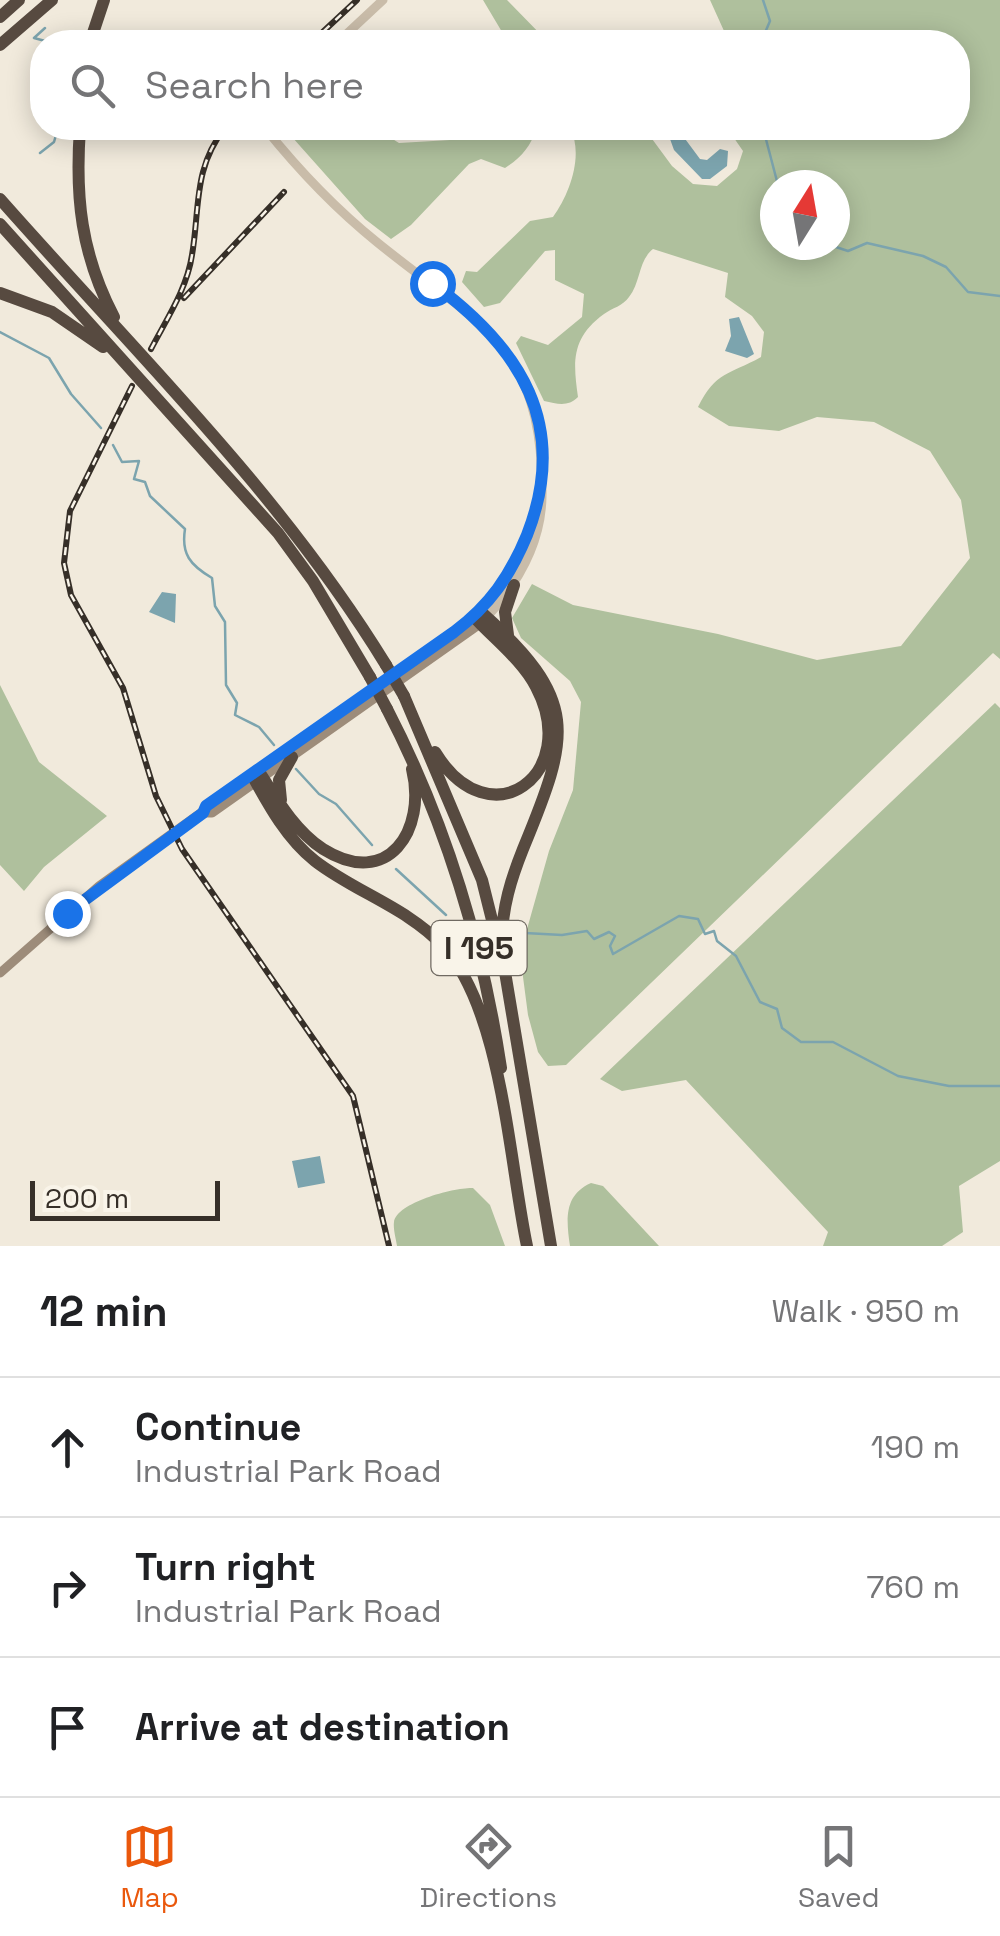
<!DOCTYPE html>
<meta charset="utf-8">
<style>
:root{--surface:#fff;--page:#f6f6f6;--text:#202124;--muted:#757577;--line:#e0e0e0;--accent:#ea580c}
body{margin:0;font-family:"Space Grotesk",sans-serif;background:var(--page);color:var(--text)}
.compass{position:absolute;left:760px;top:170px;width:90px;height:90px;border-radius:50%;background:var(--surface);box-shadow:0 5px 25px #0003;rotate:11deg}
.scale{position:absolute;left:30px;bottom:25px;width:190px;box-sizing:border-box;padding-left:10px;border:5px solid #362f28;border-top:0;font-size:28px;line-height:35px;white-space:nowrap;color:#362f28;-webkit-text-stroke:8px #f9f4e9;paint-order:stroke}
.stop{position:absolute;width:30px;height:30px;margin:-22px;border:8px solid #1a73e8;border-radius:50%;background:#fff}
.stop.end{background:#1a73e8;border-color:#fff;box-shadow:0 2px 10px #0008}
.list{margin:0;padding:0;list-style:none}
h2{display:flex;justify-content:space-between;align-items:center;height:130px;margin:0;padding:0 40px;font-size:42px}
h2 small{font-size:32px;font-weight:400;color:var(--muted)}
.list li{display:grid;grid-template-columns:65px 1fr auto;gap:30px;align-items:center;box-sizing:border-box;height:140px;padding:0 40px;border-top:2px solid var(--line)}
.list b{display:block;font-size:38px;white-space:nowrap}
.list p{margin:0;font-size:32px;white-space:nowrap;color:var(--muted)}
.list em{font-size:32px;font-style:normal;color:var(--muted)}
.icon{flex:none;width:55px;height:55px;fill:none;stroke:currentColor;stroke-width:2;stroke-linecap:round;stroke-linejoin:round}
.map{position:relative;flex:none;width:1000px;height:1246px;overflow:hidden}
.search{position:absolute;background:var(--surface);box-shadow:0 5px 25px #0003;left:30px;right:30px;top:30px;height:110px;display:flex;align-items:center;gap:25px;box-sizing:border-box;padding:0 35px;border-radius:40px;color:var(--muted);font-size:38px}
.sheet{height:550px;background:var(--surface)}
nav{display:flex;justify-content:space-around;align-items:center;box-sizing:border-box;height:140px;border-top:2px solid var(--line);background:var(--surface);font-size:28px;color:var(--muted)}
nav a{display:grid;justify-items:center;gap:5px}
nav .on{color:var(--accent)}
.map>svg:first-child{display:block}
.green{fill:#afc09d;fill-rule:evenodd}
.water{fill:#7ca4ae}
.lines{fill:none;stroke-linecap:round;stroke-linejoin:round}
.stream{stroke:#7ca4ae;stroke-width:2.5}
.tertiary{stroke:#c9bca9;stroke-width:9}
.secondary{stroke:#9d8c7a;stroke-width:9}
.motorway{stroke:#574a40;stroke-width:12}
.rail-casing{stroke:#362f28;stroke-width:6}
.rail{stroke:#f9f4e9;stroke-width:2.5;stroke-dasharray:8;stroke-linecap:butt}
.motorway-bridge{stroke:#574a40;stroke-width:12}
.route{stroke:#1a73e8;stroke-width:12}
.labels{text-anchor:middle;stroke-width:8;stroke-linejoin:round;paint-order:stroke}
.shield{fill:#f9f4e9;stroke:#706a62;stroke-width:2.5}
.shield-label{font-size:32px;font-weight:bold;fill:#362f28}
</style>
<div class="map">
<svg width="1000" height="1246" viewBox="0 0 1000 1246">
<rect width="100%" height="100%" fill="#f1eadc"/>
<path class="green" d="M483,0H507L548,42H508Z
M710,0H1000V659L993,653L566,1065L548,1066L538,1052L528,1015L520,954L549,851L573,790L581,702L570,681L521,638L512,618L532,584L573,605L718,634L817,660L901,646L970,558L961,500L930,451L874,422L817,417L779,431L729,426L698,407C716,371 729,375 761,357L764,332L752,316L725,297L728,273L653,249C638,261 641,282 629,297C623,306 612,308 604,314C571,338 573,362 578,397C568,407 558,404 544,401L516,343L521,336L548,345L582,317L584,294L555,280V250L545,251L500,303L484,307L462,282L466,271L477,272L530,221L553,217C570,194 584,154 570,128H644L672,166L693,184L717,186L737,169L743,151L727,128H958V42H729ZM775,185H835V245H775Z
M284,128H375L399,143L450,140L467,128H537C530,147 522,157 505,168L481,159L469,164L411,225L391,239L365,219Z
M0,685L39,762L107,816L44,867L24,891L0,865Z
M995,703L1000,708V1161L959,1186L963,1232L942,1246H823L828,1232L686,1080L622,1091L600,1079Z
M591,1183L603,1186L659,1246H570C566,1219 564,1195 591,1183Z
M473,1188L490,1205L505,1246H397C396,1239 393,1229 394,1222C397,1202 456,1187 473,1188Z"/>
<path class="water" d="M666,128H677L700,159L707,160L720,149L728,151L727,166L710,179H702L674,150Z
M739,317L754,354L747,358L725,351L731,336L729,319Z
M162,592L176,594L175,623L149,612Z
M320,1156L325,1183L298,1188L292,1161Z"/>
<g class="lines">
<path class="stream" d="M45,28L34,38L49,42
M761,42L770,21L763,0
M763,128L778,185
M40,153L54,142L58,128
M830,245L848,251L867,243L923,256L946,267L968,292L1000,296
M0,332L49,358L71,394L101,428
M113,445L122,462L139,461L134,479L145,482L150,496L185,529C181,554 190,565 212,578L215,606L225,622L226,685L237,703L235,715L259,727L274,745
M296,769L319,794L336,804L372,845
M396,869L446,915
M525,933L562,935L587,931L594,939L609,932L615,936L610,946L613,954L679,916L698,919L705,934L714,931L717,941L736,956L760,1002L777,1009L782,1028L801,1042H833L898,1076L949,1086H1000"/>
<path class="tertiary" d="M338,42L383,0
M265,128C297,168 337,210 378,243C482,327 544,347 542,497C541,544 517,585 485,619
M480,611L513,569L541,500"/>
<path class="secondary" d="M203,813H212L480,624
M0,973L99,886L476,615"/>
<path class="motorway" d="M0,17L19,0
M90,42L104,0
M0,45L52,0
M80,128C75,197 81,254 114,317
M0,199C134,351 280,492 386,665
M0,224L278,533L313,581L370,677
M0,293L52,312L103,347
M480,611C580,700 571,733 523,849C511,879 502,908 502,940
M508,635L505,612L514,585
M404,696L482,880L505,972L551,1246
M387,709C446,823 482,941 501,1068
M435,752C490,842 582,774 536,687C522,660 494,639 474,617
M258,770C276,798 295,831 323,849C388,890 427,830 412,769
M252,775C269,806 287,839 315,861C355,892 408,908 443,946C502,1010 509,1161 527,1246
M281,800L279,780L292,757"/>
<g class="rail-casing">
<path id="rail" d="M312,42L357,0
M184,298L284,192
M151,349C166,320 187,289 192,255C200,208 193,168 225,128
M132,386L70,511L64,563L71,595L123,688L156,796L182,849L353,1096L389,1246"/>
</g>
<use href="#rail" class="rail"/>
<path class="motorway-bridge" d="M386,665L404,696
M370,677L387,709"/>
</g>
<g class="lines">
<path class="route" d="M67,913L203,813L206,806L454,632C490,605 510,576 527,535C570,425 521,348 432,283"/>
</g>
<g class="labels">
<rect class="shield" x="431.5" y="921" width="95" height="54" rx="8"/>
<g class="shield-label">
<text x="479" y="959">I 195</text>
</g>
</g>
</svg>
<svg class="compass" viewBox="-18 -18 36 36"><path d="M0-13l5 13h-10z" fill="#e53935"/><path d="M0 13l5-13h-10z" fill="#757577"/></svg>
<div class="scale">200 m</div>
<div class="stop" style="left:432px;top:283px"></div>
<div class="stop end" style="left:67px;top:913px"></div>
<div class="search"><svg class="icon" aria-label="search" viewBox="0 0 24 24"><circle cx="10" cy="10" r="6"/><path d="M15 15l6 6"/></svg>Search here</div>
</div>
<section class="sheet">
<h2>12 min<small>Walk · 950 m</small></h2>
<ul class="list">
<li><svg class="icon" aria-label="ahead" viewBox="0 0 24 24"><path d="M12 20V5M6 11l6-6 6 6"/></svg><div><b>Continue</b><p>Industrial Park Road</p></div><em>190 m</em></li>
<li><svg class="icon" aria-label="right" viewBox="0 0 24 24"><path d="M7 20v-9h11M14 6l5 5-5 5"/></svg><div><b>Turn right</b><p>Industrial Park Road</p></div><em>760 m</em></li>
<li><svg class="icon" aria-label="arrive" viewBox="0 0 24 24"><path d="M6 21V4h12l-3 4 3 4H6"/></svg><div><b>Arrive at destination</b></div></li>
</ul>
</section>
<nav>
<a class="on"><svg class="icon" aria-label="map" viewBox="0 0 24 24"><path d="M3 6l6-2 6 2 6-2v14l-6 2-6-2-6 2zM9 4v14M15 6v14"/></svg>Map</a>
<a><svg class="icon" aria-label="directions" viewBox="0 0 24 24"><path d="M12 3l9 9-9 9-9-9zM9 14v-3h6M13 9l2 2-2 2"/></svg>Directions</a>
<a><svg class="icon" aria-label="saved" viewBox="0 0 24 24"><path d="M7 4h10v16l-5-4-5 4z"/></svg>Saved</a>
</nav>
